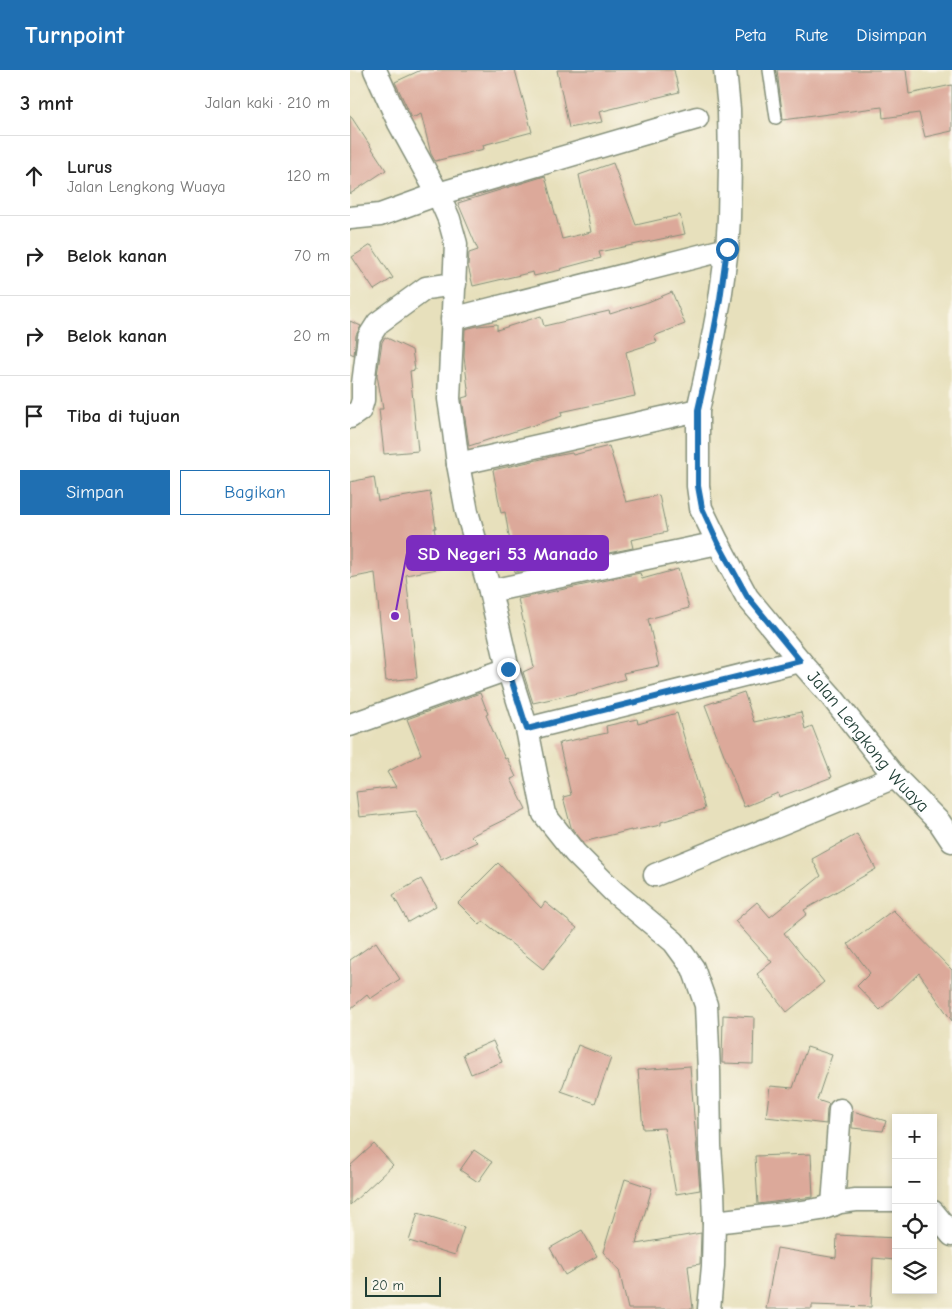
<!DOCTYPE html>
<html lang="id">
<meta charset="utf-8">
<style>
:root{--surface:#fff;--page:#f6f6f6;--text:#222;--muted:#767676;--line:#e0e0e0;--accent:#1f6fb2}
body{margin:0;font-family:"Comic Neue",sans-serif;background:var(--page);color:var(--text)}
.controls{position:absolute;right:15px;bottom:15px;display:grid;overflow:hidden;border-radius:0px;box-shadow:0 2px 8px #0003}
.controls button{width:45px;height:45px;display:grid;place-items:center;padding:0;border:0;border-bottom:1px solid var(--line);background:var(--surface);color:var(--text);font:25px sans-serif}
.scale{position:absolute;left:15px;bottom:12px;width:76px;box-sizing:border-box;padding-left:5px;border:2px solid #1f3d34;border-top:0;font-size:14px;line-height:18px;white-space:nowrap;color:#1f3d34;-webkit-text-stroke:4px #fbf7ec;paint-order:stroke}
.stop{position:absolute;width:15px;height:15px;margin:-11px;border:4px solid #1f6fb2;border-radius:50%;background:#fff}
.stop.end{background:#1f6fb2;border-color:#fff;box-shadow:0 1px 5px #0008}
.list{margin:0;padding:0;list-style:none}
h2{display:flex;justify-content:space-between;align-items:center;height:65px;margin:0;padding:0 20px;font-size:21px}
h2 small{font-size:16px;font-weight:400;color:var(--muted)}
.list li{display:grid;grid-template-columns:32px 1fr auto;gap:15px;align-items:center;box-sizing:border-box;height:80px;padding:0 20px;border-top:1px solid var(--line)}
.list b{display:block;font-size:19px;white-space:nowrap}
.list p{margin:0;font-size:16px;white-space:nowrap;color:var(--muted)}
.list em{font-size:16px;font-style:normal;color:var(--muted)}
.actions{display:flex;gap:10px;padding:15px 20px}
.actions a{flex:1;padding:11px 0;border:1px solid var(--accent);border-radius:0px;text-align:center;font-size:18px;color:var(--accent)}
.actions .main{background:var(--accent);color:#fff}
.icon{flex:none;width:28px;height:28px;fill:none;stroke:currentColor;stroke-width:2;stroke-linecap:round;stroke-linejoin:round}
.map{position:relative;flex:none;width:602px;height:1239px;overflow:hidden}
header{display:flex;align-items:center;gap:30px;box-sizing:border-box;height:70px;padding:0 25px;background:var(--accent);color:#fff}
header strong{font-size:24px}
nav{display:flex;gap:28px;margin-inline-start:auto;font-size:18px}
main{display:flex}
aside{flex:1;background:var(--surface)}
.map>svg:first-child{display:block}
.building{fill:#dca99a}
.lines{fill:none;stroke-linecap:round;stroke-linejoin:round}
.lane-casing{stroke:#838e78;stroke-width:14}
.street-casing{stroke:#838e78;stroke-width:25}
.lane{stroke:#fff;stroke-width:11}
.street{stroke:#fff;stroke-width:22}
.route{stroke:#1f6fb2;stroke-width:6}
.labels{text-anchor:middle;stroke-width:4;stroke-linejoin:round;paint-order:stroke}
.street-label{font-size:18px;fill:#1f3d34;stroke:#fbf7ec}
.leader{fill:none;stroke:#7b2cbf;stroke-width:2}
.callout-dot{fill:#7b2cbf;stroke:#fbf7ec;stroke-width:2}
.callout{fill:#7b2cbf;stroke:#7b2cbf;stroke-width:2}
.callout-label{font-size:19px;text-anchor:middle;font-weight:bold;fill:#fff}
</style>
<header>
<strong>Turnpoint</strong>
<nav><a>Peta</a><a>Rute</a><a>Disimpan</a></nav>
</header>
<main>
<aside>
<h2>3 mnt<small>Jalan kaki · 210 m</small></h2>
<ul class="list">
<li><svg class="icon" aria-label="ahead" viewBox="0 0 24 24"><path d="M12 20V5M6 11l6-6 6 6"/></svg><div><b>Lurus</b><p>Jalan Lengkong Wuaya</p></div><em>120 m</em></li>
<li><svg class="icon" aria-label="right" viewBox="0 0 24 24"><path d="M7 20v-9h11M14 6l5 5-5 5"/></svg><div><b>Belok kanan</b></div><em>70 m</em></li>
<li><svg class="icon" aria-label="right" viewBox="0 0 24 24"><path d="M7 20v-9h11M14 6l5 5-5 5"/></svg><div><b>Belok kanan</b></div><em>20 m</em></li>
<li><svg class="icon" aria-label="arrive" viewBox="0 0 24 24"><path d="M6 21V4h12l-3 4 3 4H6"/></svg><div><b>Tiba di tujuan</b></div></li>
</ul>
<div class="actions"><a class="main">Simpan</a><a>Bagikan</a></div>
</aside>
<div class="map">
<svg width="602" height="1239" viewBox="0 0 602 1239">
<rect width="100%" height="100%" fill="#fbf7ec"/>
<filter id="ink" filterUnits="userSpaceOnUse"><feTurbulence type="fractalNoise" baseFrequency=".02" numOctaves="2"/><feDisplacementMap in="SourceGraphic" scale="10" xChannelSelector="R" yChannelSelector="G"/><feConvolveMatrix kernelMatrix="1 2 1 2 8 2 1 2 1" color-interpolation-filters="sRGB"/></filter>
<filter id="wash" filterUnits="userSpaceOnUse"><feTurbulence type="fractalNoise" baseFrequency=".0096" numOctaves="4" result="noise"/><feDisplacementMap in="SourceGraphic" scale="20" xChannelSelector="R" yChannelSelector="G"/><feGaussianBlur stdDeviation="1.12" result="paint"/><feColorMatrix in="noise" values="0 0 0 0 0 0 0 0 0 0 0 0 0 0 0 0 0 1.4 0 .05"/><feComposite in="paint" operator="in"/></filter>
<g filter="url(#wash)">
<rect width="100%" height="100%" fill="#e7e0bc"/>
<g id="blocks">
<path class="building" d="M71,0H165L182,62L133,75L134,79L85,91L81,84L71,44L62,48L45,12Z
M207,0H324L329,22L249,42L252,52L219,58Z
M427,0H556L559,24L602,15V61L575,67L569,43L533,48L532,37L433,50Z
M0,45L36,100L0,124Z
M263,93L286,155L330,145L335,164L249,182L251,188L210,199L211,200L184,206L183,202L123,216L118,196L119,183L128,180L108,133L195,106L212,169L241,162L229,105Z
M21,175L43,208L24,220L2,187Z
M322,222L335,254L304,266L307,272L276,282L285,326L211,342L212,346L119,376L112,328L119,326L114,287L115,259L128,256L147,254V260L191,246L194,256L259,241L260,244L298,232Z
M0,251L11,256L6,265L4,285L0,283Z
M35,267L62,280L65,300L60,301L68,381L34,384L29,339H33L27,305L32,272Z
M259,376L276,432L309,425L317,462L281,470L283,478L165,502L155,442L151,443L143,400L205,386L222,383L223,385Z
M24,407L28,431L80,422L86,458H84L92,498L56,505L67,608L36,611L25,503L0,508V412Z
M328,499L339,538L298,549L309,596L273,603L275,609L233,622L183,633L173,602L184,597L168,529L290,503L292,509Z
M394,622L404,652L451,642L455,659L462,656L482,707L429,727L428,723L394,737L355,635Z
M130,623L138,644L136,645L155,689L157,688L166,707L161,709L176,739L121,766L127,772L91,789L66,741L9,747L6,722L46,717L37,702L71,684L57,649Z
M327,643L355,739L311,752V755L281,761V760L233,772L221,757L213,727L221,725L209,673L257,663L256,656L287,649L288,654Z
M507,764L526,799L454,840L457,844L434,863L474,912L437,942L407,904L422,892L385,851L407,832L420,847L471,806L462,789Z
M148,793L191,838L195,832L227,858L193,899L133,851L130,855L108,833Z
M71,809L86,836L58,852L43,825Z
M543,840L602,900V951L569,903L530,940L507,916L520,903L498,874Z
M26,872L50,909L20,929L17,925L0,939V890Z
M373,945L404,947L403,994L372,993Z
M143,971L152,992L121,1004L113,984Z
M228,975L261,988L245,1033L211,1021Z
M457,977L482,985L467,1030L479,1034L477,1039L476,1054L416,1047L420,1016L443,1018Z
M340,996L350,1120L326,1124L314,1058L293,1059L288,1000Z
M503,1041L536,1051L533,1061L502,1058Z
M24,1074L43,1095L0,1135V1096Z
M124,1080L142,1092L128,1112L110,1100Z
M461,1084L463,1127L408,1134L405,1086Z
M275,1109L302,1118L286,1174L351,1163L350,1194L338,1196L343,1239H278L269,1200L253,1182Z
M68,1143L114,1157L105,1185L59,1171Z
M232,1160L247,1186L215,1205L200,1178Z
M487,1165L546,1168V1190L523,1188L521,1237L462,1235V1239H416L427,1178L486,1188Z"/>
</g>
</g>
<g filter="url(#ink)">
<use href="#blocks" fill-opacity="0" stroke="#838e78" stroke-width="1"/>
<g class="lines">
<g class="lane-casing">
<path id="lane" d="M419,0L426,48"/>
</g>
<g class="street-casing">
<g id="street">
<path d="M25,0L49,53L88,124L99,149L106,174L99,329L104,362L108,394L117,442L140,521L158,599L177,659L194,744L225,783L263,821L324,872L343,898L356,935L359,1001L360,1076L363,1121L364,1152L363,1196L359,1239"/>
<path id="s1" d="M375,0L379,39L380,95L379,148L377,179L370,229L355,309L348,340V416L351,438L368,473L397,527L450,591L481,626L545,707L590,753L602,771"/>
<path d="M0,148L30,145L88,124L347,48"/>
<path d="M102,249L377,179"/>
<path d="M0,347L10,340L13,330V314L19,267L28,253L76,218L105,214"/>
<path d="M108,394L348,340"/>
<path d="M140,521L368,473"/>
<path d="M0,655L158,599"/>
<path d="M177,659L450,591"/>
<path d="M305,805L545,707"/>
<path d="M483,1135L490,1040"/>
<path d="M583,1142L602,1165"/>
<path d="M364,1152L452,1142L471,1139L490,1132L506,1130H546"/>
</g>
</g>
<use href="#lane" class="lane"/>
<use href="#street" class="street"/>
</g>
</g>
<g class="lines" filter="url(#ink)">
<path class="route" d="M158,599L177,659L450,591L397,526L368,473L352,438L348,416V340L355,309L370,229L377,179"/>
</g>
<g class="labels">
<g class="street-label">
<text dy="6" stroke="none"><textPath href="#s1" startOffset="730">Jalan Lengkong Wuaya</textPath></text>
</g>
</g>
<path class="leader" d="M45 546L57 483"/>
<circle class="callout-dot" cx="45" cy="546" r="5"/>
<rect class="callout" x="57" y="466" width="201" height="34" rx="5"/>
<g class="callout-label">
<text x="158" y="490">SD Negeri 53 Manado</text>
</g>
</svg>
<div class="controls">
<button>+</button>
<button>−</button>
<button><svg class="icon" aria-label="locate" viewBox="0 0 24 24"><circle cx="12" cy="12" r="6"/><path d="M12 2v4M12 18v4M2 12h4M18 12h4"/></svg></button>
<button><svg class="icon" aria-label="layers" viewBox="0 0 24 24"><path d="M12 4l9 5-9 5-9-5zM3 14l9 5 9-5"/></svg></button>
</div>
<div class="scale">20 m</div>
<div class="stop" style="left:377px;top:179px"></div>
<div class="stop end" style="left:158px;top:599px"></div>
</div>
</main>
